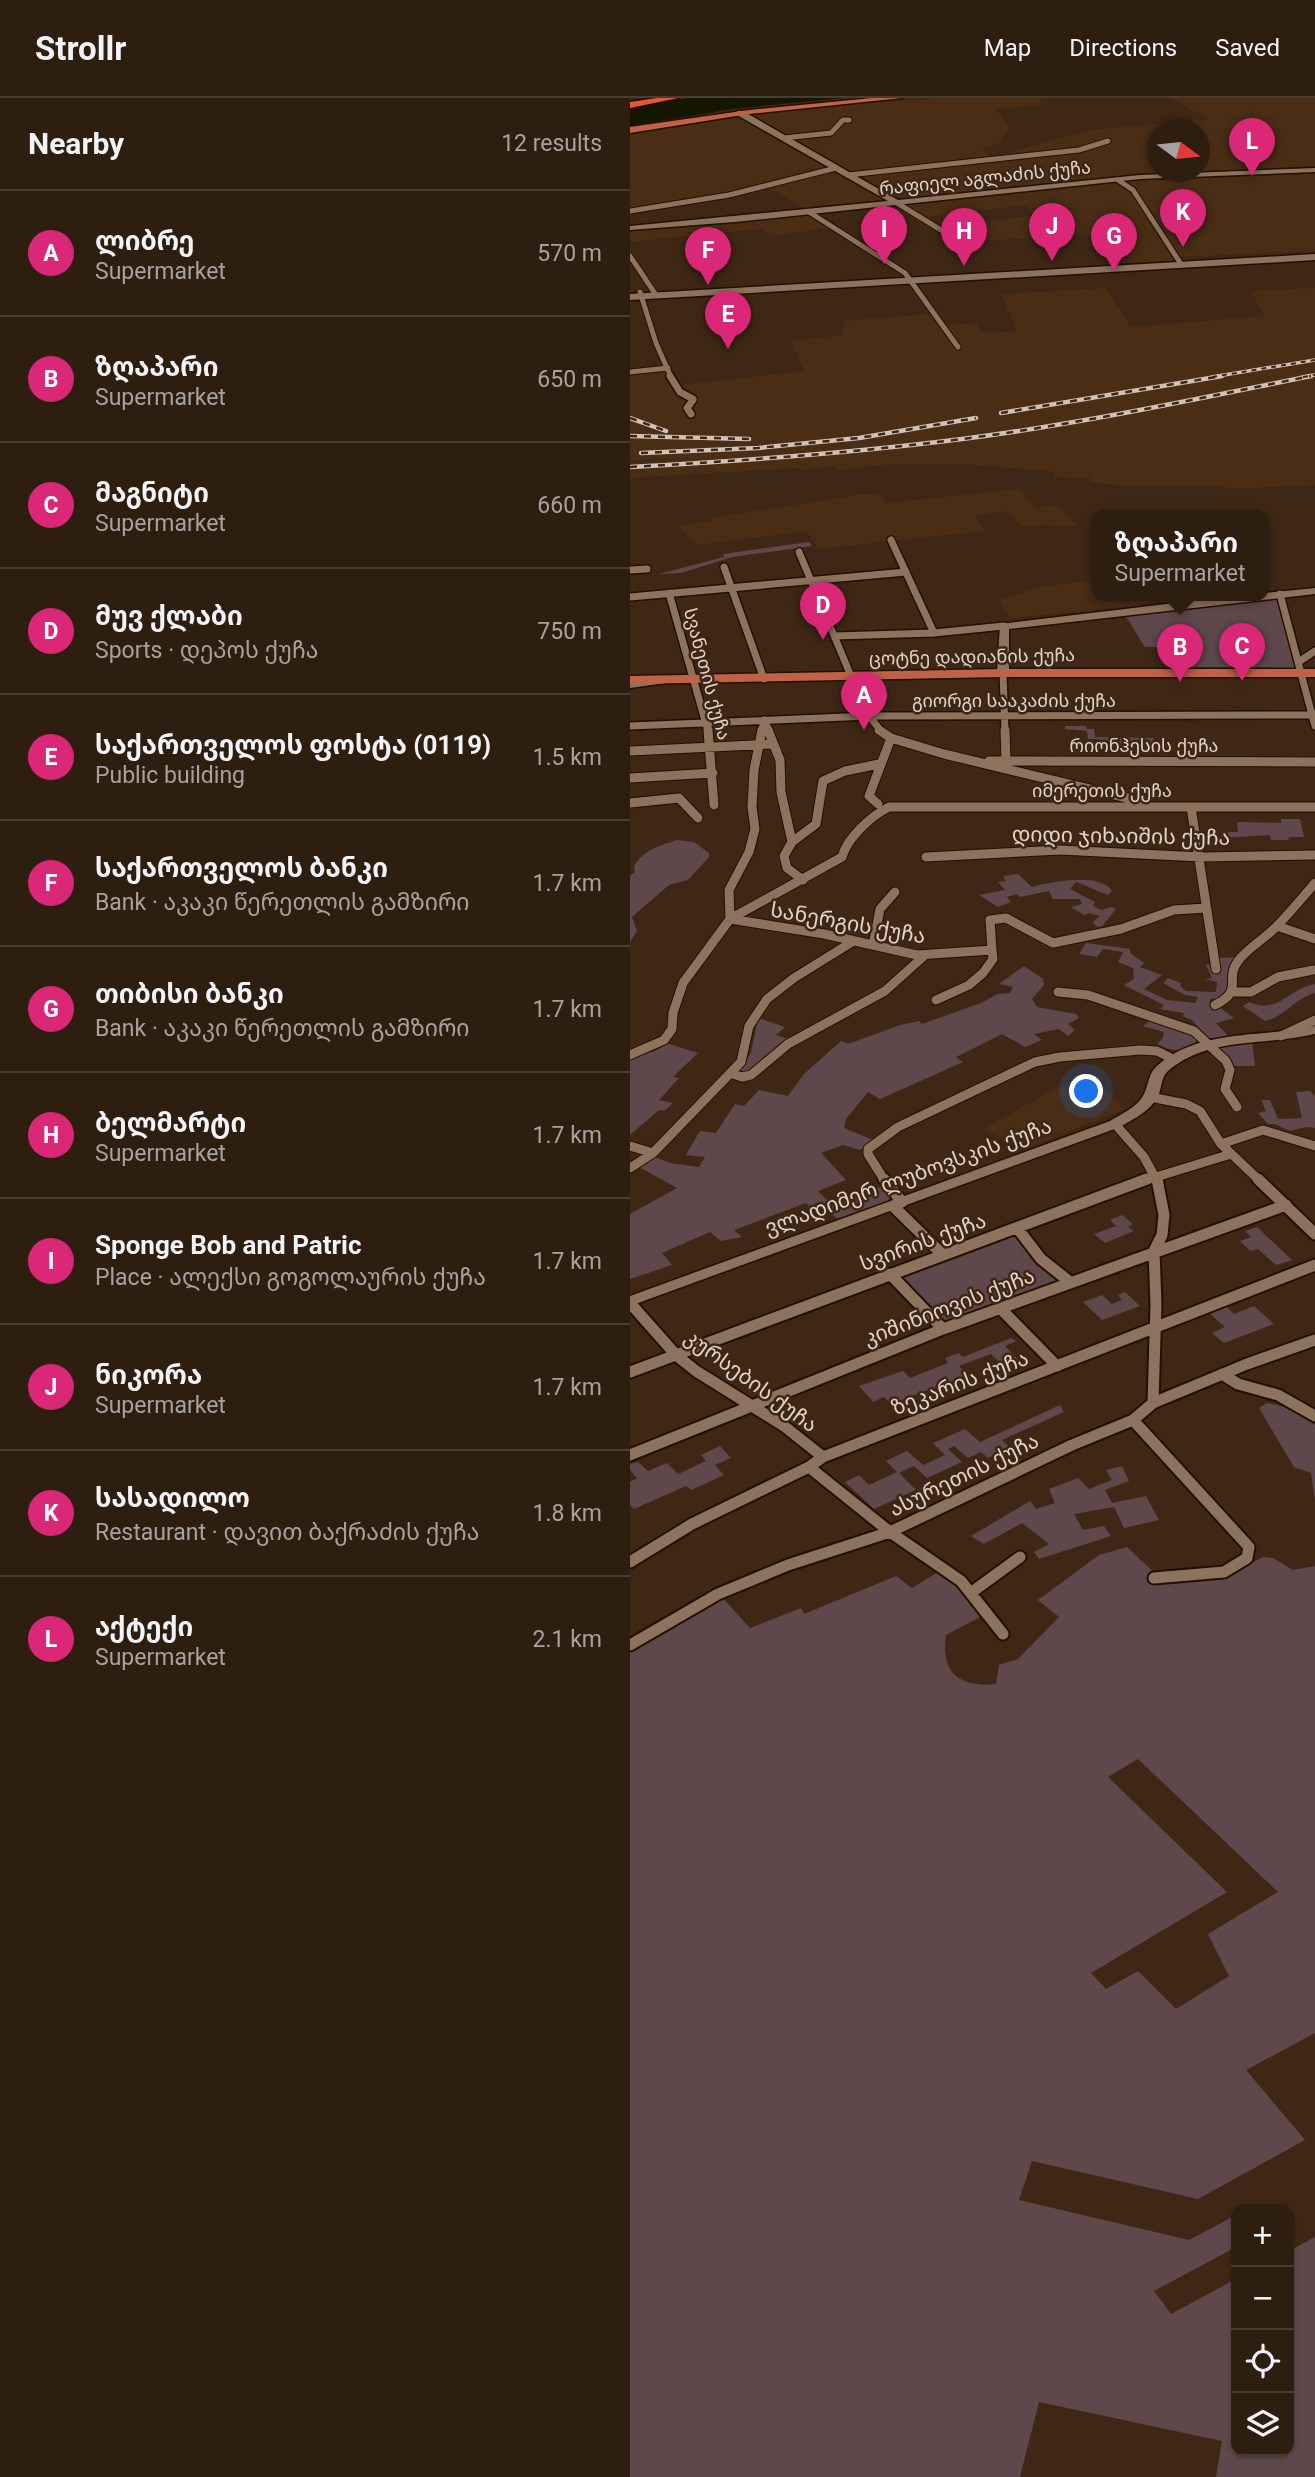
<!DOCTYPE html>
<meta charset="utf-8">
<style>
:root{--surface:#2e1e10;--page:#3a2b1e;--text:#f1f3f6;--muted:#a7a29f;--line:#493c30;--accent:#db2777}
body{margin:0;font-family:Roboto,"Noto Sans Georgian",sans-serif;background:var(--page);color:var(--text)}
.controls{position:absolute;right:21px;bottom:21px;display:grid;overflow:hidden;border-radius:14px;box-shadow:0 2px 5px #0004}
.controls button{width:63px;height:63px;display:grid;place-items:center;padding:0;border:0;border-bottom:2px solid var(--line);background:var(--surface);color:var(--text);font:35px sans-serif}
.compass{position:absolute;left:517px;top:21px;width:63px;height:63px;border-radius:50%;background:var(--surface);box-shadow:0 2px 5px #0004;rotate:105deg}
.you{position:absolute;left:457px;top:994px;width:24px;height:24px;margin:-18px;border:5px solid #fff;border-radius:50%;background:#1a73e8;box-shadow:0 0 0 10px #1a73e833}
.badge{display:grid;place-items:center;width:46px;height:46px;border-radius:50%;background:var(--accent);color:#fff;font-size:23px;font-weight:700}
.pin{position:absolute;translate:-50% -58px;filter:drop-shadow(0 2px 4px #0008)}
.pin::after{content:'';position:absolute;top:37px;width:24px;height:21px;background:inherit;clip-path:polygon(0 0,100% 0,50% 100%)}
.popup{position:absolute;left:461px;top:412px;width:178px;height:91px;box-sizing:border-box;display:grid;place-content:center;border-radius:14px;background:var(--surface);filter:drop-shadow(0 2px 5px #0005);font-size:23px;white-space:nowrap;color:var(--muted)}
.popup b{font-size:26px;color:var(--text)}
.popup::after{content:'';position:absolute;left:50%;top:100%;margin-left:-14px;border:14px solid transparent;border-top-color:var(--surface)}
.list{margin:0;padding:0;list-style:none}
h2{display:flex;justify-content:space-between;align-items:center;height:91px;margin:0;padding:0 28px;font-size:30px}
h2 small{font-size:23px;font-weight:400;color:var(--muted)}
.list li{display:grid;grid-template-columns:46px 1fr auto;gap:21px;align-items:center;box-sizing:border-box;height:126px;padding:0 28px;border-top:2px solid var(--line)}
.list b{display:block;font-size:26px;white-space:nowrap}
.list p{margin:0;font-size:23px;white-space:nowrap;color:var(--muted)}
.list em{font-size:23px;font-style:normal;color:var(--muted)}
.icon{flex:none;width:38px;height:38px;fill:none;stroke:currentColor;stroke-width:2;stroke-linecap:round;stroke-linejoin:round}
.map{position:relative;flex:none;width:685px;height:2379px;overflow:hidden}
header{display:flex;align-items:center;gap:42px;box-sizing:border-box;height:98px;padding:0 35px;background:var(--surface);border-bottom:2px solid var(--line)}
header strong{font-size:33px}
nav{display:flex;gap:38px;margin-inline-start:auto;font-size:24px}
main{display:flex}
aside{flex:1;background:var(--surface)}
.map>svg:first-child{display:block}
.built{fill:#492d15;fill-rule:evenodd}
.green{fill:#5e484b;fill-rule:evenodd}
.water{fill:#151600}
.lines{fill:none;stroke-linecap:round;stroke-linejoin:round}
.street-far3-casing{stroke:#241001;stroke-width:7}
.street-far2-casing{stroke:#241001;stroke-width:10}
.street-far1-casing{stroke:#241001;stroke-width:11}
.street-casing{stroke:#241001;stroke-width:15}
.secondary-casing{stroke:#241001;stroke-width:3}
.primary-casing{stroke:#241001;stroke-width:3}
.highway-casing{stroke:#241001;stroke-width:4}
.street-far3{stroke:#8d725d;stroke-width:5}
.street-far2{stroke:#8d725d;stroke-width:7}
.street-far1{stroke:#8d725d;stroke-width:9}
.street{stroke:#8d725d;stroke-width:11}
.secondary{fill:#8d725d;fill-rule:evenodd}
.primary{fill:#bf6247;fill-rule:evenodd}
.highway{fill:#e05838;fill-rule:evenodd}
.rail-far1-casing{stroke:#d1c1b6;stroke-width:3.5}
.rail-casing{stroke:#d1c1b6;stroke-width:4.5}
.rail-far1{stroke:#3e2815;stroke-width:2;stroke-dasharray:5;stroke-linecap:butt}
.rail{stroke:#3e2815;stroke-width:2.5;stroke-dasharray:7;stroke-linecap:butt}
.labels{text-anchor:middle;stroke-width:5;stroke-linejoin:round;paint-order:stroke}
.far-street-label{font-size:18px;fill:#e2d3c8;stroke:#3e2815}
.street-label{font-size:21px;fill:#e2d3c8;stroke:#3e2815}
</style>
<header>
<strong>Strollr</strong>
<nav><a>Map</a><a>Directions</a><a>Saved</a></nav>
</header>
<main>
<aside>
<h2>Nearby<small>12 results</small></h2>
<ul class="list">
<li><span class="badge">A</span><div><b>ლიბრე</b><p>Supermarket</p></div><em>570 m</em></li>
<li><span class="badge">B</span><div><b>ზღაპარი</b><p>Supermarket</p></div><em>650 m</em></li>
<li><span class="badge">C</span><div><b>მაგნიტი</b><p>Supermarket</p></div><em>660 m</em></li>
<li><span class="badge">D</span><div><b>მუვ ქლაბი</b><p>Sports · დეპოს ქუჩა</p></div><em>750 m</em></li>
<li><span class="badge">E</span><div><b>საქართველოს ფოსტა (0119)</b><p>Public building</p></div><em>1.5 km</em></li>
<li><span class="badge">F</span><div><b>საქართველოს ბანკი</b><p>Bank · აკაკი წერეთლის გამზირი</p></div><em>1.7 km</em></li>
<li><span class="badge">G</span><div><b>თიბისი ბანკი</b><p>Bank · აკაკი წერეთლის გამზირი</p></div><em>1.7 km</em></li>
<li><span class="badge">H</span><div><b>ბელმარტი</b><p>Supermarket</p></div><em>1.7 km</em></li>
<li><span class="badge">I</span><div><b>Sponge Bob and Patric</b><p>Place · ალექსი გოგოლაურის ქუჩა</p></div><em>1.7 km</em></li>
<li><span class="badge">J</span><div><b>ნიკორა</b><p>Supermarket</p></div><em>1.7 km</em></li>
<li><span class="badge">K</span><div><b>სასადილო</b><p>Restaurant · დავით ბაქრაძის ქუჩა</p></div><em>1.8 km</em></li>
<li><span class="badge">L</span><div><b>აქტექი</b><p>Supermarket</p></div><em>2.1 km</em></li>
</ul>
</aside>
<div class="map">
<svg width="685" height="2379" viewBox="0 0 685 2379">
<rect width="100%" height="100%" fill="#3e2815"/>
<path class="built" d="M315,0H409L413,7L366,11L379,29L369,45L352,51L361,59L462,32L579,21L540,0H685V153L549,159L516,105H508L544,163L500,165L495,154L482,155L463,139L416,133L396,107L295,119L229,77L214,76L261,104L178,112L135,88L46,107L0,112V36L88,20L197,7ZM528,32H570V74H528Z
M177,116L199,130L143,138L130,131L0,144V133Z
M400,118L414,140L356,142L349,131L323,133L317,128Z
M476,190L501,229L634,218L621,193L685,190V387L596,391L595,388H493L461,384L460,380L425,379L424,374L348,367L300,366L250,367L209,372L205,368L172,372L169,370L0,380V365L62,360L0,363V277L36,273L42,288L174,273L161,243L212,237L214,223L299,216L318,227L346,225L352,235L387,233L371,196Z
M390,391L406,410L426,407L449,429L412,427L391,429L379,413L345,418L355,433L188,451L177,433L66,447L48,428L80,423V420L228,397L251,396L255,405Z
M466,482V498H522L515,507L380,520L370,502L409,489Z
M459,978L495,1011L395,1051L353,1031L428,989Z"/>
<path class="green" d="M179,444L182,448L102,459L51,475L29,476L94,459L93,456Z
M646,500L650,501L668,569L665,570L548,569L546,549H515L495,517Z
M435,628H456L457,631H464L465,639L524,640V646L469,648V641H458L457,633L435,631Z
M651,721H670L674,739H659L658,742H641L640,737L592,740L591,734H608L607,724L651,725Z
M47,742L64,744L79,755V759L58,782L39,787L2,819L7,833L0,844V778L5,774L4,768C15,751 29,748 47,742Z
M388,776L402,789C422,784 469,774 482,793L478,797L446,784L440,791L465,804L463,808L471,812L481,809L486,811L472,828L467,829L463,824L470,818L459,815L454,817L441,809L452,806L450,801H423L419,793L390,799L387,796L377,799L381,804L368,809L349,797L375,792L368,784L376,783L373,778Z
M456,845L500,851V855L514,865L510,869L532,877L514,891L537,902L565,905L568,899L555,897L533,885L538,880L551,885L550,888L556,893L586,894L587,884L575,881L582,880L576,867L581,866L583,871L588,860L610,859L598,883V893L588,902L581,900L579,906L589,909L604,920L586,925L600,940H578L562,922L553,918L554,915L530,911L534,907L494,887L504,881L503,870L488,864L493,854L473,851L467,859L449,856Z
M394,868L413,881L414,887L402,901L407,909L446,916L449,920L438,926L445,932L438,938L429,931L404,936L412,942L395,949L372,936L326,959L333,964L250,1001L238,994L216,1021L214,1030L243,1042L230,1052L213,1047L191,1055L216,1082L188,1093L203,1108L253,1088L264,1102L207,1121L191,1104L179,1108L176,1105L104,1132L112,1139L91,1143L80,1134L32,1155L42,1167L0,1181V1116L47,1090L9,1069L25,1059L40,1065L69,1069L75,1059L56,1057L70,1033L86,1035L105,1006L114,1008L129,992L158,998L174,976L211,943L218,946L270,927L289,923L292,926L351,905L368,896L380,895L383,889L369,886Z
M685,886V895C664,900 655,919 635,923L613,908L619,904C649,917 657,891 685,886Z
M128,920L155,929L146,937L161,942L120,975H115L109,972L121,955Z
M522,921L562,934L567,942C555,957 542,953 527,946L533,940L534,934L513,928Z
M622,942L625,968H603L584,949Z
M36,945L68,955L43,979L49,980L29,1002L43,1005L34,1013L29,1012L0,1037V961L27,952Z
M680,993L685,998V1030L676,1029L660,1033L645,1026H638L628,1015L636,1013L631,1002H640L648,1021L672,1020L666,994Z
M492,1117L503,1126L498,1129L504,1133L475,1145L464,1136L486,1128L480,1122Z
M627,1129L662,1162L646,1167L628,1151L620,1153L610,1143L621,1139L615,1133Z
M384,1136L431,1182L315,1225L268,1178Z
M495,1194L510,1208L472,1222L453,1204L472,1197L482,1206L492,1202L488,1197Z
M596,1208L604,1216L624,1208L644,1226L594,1245L582,1235L595,1229L579,1215Z
M381,1240L386,1243L375,1248L390,1264L375,1270L361,1256L329,1268L337,1277L261,1306L254,1299L243,1304L229,1288L273,1273L280,1280L318,1265L315,1260L329,1255L333,1259Z
M637,1305C657,1308 670,1315 685,1327V1403L681,1375L664,1369L629,1310Z
M430,1307L434,1314L372,1342L380,1350L358,1360L351,1354L338,1360L324,1348L318,1351L332,1364L297,1380L284,1368L269,1375L286,1392L244,1411L215,1384L229,1377L239,1387L267,1374L256,1363L277,1353L293,1367L315,1357L303,1345L335,1331L350,1344Z
M90,1348L101,1360L85,1367L94,1377L61,1392L56,1388L4,1411L0,1407V1384L7,1380L0,1372V1366L8,1364L18,1373L37,1365L48,1376L76,1363L71,1357Z
M492,1368L499,1383L475,1392L482,1405L516,1398L529,1422L494,1430L484,1409L444,1416L453,1432L474,1428L481,1438L409,1461L404,1454L419,1446L392,1425L354,1446L341,1438L400,1403L406,1411L425,1405L419,1391L448,1380L459,1391L482,1382L476,1372Z
M497,1449L535,1485L610,1472L633,1459L643,1460L663,1472L685,1468V1935L616,1972L675,2042L568,2101L402,2063L389,2102L559,2142L606,2117V2149L524,2193L541,2216L606,2181V2353H659V2153L685,2139V2379H586L592,2343L409,2304L390,2379H0V1551L90,1497L120,1530L171,1510L174,1516L266,1478L282,1490L308,1474L332,1489L352,1518L316,1537C310,1575 330,1590 366,1586L369,1567L388,1561L429,1519L408,1502L469,1457ZM508,1661L648,1794L578,1836L599,1878L546,1911L508,1873L476,1891L461,1875L597,1794L478,1679Z"/>
<path class="water" d="M58,0H213L103,11L0,28V9Z"/>
<g class="lines">
<g class="street-far3-casing">
<path id="street-far3" d="M154,40L201,35L213,22H219
M218,77L449,52L478,43
M488,82L503,92L551,166
M267,105L337,148
M0,113L99,97L206,70
M179,114L275,175L328,249
M0,158L26,197
M10,194L26,245L41,279
M0,274L38,270"/>
</g>
<g class="street-far2-casing">
<path id="street-far2" d="M40,278L50,294L63,301
M61,316L57,310L63,302
M261,442L304,535
M169,454L221,578
M94,469L134,581
M0,472L17,471
M39,495L78,633
M650,496L685,628
M0,499L276,474
M205,538L304,535L374,528
M670,563L685,553
M373,575L375,633
M236,578L239,618L251,633
M134,622L139,633
M0,628L239,618L685,617
M132,633L134,622"/>
</g>
<g class="street-far1-casing">
<path id="street-far1" d="M78,632L84,707
M138,632L150,662L151,694L162,744
M249,632L261,640L314,656L514,704
M375,632L376,663
M0,653L142,646
M359,663L685,664
M0,680L83,675
M0,705L49,700L68,720
M248,706L239,698L261,640
M561,709L586,871
M296,759L430,752L571,759L685,757
M173,782L157,770L154,758L162,744L186,726L193,683L215,673L249,666
M100,821L212,759C217,740 241,718 259,709H685
M100,821L194,836L287,857L362,852L360,822L376,820L423,845L491,831L544,812L576,810
M100,821L99,792L119,754L125,731L122,709L124,672L132,632
M647,828L685,841
M243,847L250,811L265,794
M428,894L458,897L564,933L596,963L600,972L595,991L607,1009
M602,894H621L648,879L683,872
M306,902L339,887L353,875L363,861L362,852
M585,907C615,892 594,882 608,863C618,850 634,841 645,830C659,816 672,800 685,785
M651,938L685,922
M0,957L34,942L42,931L43,915L53,885L100,821
M100,975L112,979L121,977L158,946L255,893L294,858
M520,999L556,1006L570,1013L591,1046L630,1083
M485,1026L514,1059L527,1083
M591,1046L633,1032L685,1048
M0,1048L23,1055
M0,1070L23,1055L111,964L119,928L137,901L164,880L222,844
M255,1083L238,1056V1051L268,1029L405,964L430,959L510,952L527,953L545,962
M513,1083L601,1056"/>
</g>
<g class="street-casing">
<path id="street" d="M254,1081L272,1104
M628,1081L685,1136
M263,1108L312,1156
M388,1131L411,1161L440,1184
M260,1176L313,1231
M0,1205L46,1257L66,1273L154,1328L193,1359
M370,1210L427,1268
M0,1274L517,1081
M592,1276L608,1286L648,1297L685,1318
M523,1305L526,1206L524,1153L532,1137L534,1117L527,1081
M503,1322L619,1449L617,1460L594,1474L524,1480
M0,1357L313,1231L656,1107
M179,1369L260,1434L331,1483L373,1536
M0,1464L62,1426L179,1369L193,1359L685,1167
M342,1494L390,1459
M0,1547L88,1496L158,1467L260,1434L442,1347L503,1322L523,1305L617,1266L685,1242"/>
</g>
<g class="secondary-casing">
<path id="secondary" d="M107,13H113L268,102L510,77L685,70V74L510,81L105,124L0,132V128L258,103L107,17Z
M685,156V162L0,202V196Z
M685,490V496L379,531V575L373,578L367,575L370,526L603,498H634V495Z
M32,580L36,581V585L0,590V584Z
M685,928V936C637,948 578,938 538,973C531,979 532,990 528,998C521,1013 503,1021 490,1029L0,1208V1198L480,1023C491,1016 508,1009 514,996C519,986 518,975 528,967C570,930 634,940 685,928Z"/>
</g>
<g class="primary-casing">
<path id="primary" d="M242,0H272L119,16L0,35V29L119,12Z
M373,571H685V579H373L0,586V578Z"/>
</g>
<g class="highway-casing">
<path id="highway" d="M27,0H48L0,10V4Z"/>
</g>
<use href="#street-far3" class="street-far3"/>
<use href="#street-far2" class="street-far2"/>
<use href="#street-far1" class="street-far1"/>
<use href="#street" class="street"/>
<use href="#secondary" class="secondary"/>
<use href="#primary" class="primary"/>
<use href="#highway" class="highway"/>
<g class="rail-far1-casing">
<path id="rail-far1" d="M582,279L685,262
M673,279L685,277"/>
</g>
<g class="rail-casing">
<path id="rail" d="M371,315L592,278
M0,320L36,333
M0,338L119,341
M11,355L128,350L229,340L346,320
M0,369C111,363 222,355 332,341C450,326 566,301 681,278"/>
</g>
<use href="#rail-far1" class="rail-far1"/>
<use href="#rail" class="rail"/>
</g>
<g class="labels">
<g class="far-street-label">
<text transform="translate(355 80) rotate(-6)" y="6">რაფიელ აგლაძის ქუჩა</text>
<text transform="translate(342 559) rotate(-1)" y="6">ცოტნე დადიანის ქუჩა</text>
<text transform="translate(77 576) rotate(75)" y="6">სვანეთის ქუჩა</text>
<text x="384" y="609">გიორგი სააკაძის ქუჩა</text>
<text x="514" y="654">რიონჰესის ქუჩა</text>
<text x="472" y="699">იმერეთის ქუჩა</text>
</g>
<g class="street-label">
<text transform="translate(491 738) rotate(1)" y="7">დიდი ჯიხაიშის ქუჩა</text>
<text transform="translate(218 825) rotate(10)" y="7">სანერგის ქუჩა</text>
<text transform="translate(278 1079) rotate(-20)" y="7">ვლადიმერ ლუბოვსკის ქუჩა</text>
<text transform="translate(293 1144) rotate(-20)" y="7">სვირის ქუჩა</text>
<text transform="translate(319 1209) rotate(-21)" y="7">კიშინიოვის ქუჩა</text>
<text transform="translate(121 1283) rotate(36)" y="7">კურსების ქუჩა</text>
<text transform="translate(330 1285) rotate(-21)" y="7">ზეკარის ქუჩა</text>
<text transform="translate(334 1377) rotate(-26)" y="7">ასურეთის ქუჩა</text>
</g>
</g>
</svg>
<div class="controls">
<button>+</button>
<button>−</button>
<button><svg class="icon" aria-label="locate" viewBox="0 0 24 24"><circle cx="12" cy="12" r="6"/><path d="M12 2v4M12 18v4M2 12h4M18 12h4"/></svg></button>
<button><svg class="icon" aria-label="layers" viewBox="0 0 24 24"><path d="M12 4l9 5-9 5-9-5zM3 14l9 5 9-5"/></svg></button>
</div>
<svg class="compass" viewBox="-18 -18 36 36"><path d="M0-13l5 13h-10z" fill="#e53935"/><path d="M0 13l5-13h-10z" fill="#a7a29f"/></svg>
<div class="you"></div>
<div class="pin badge" style="left:234px;top:632px">A</div>
<div class="pin badge" style="left:550px;top:584px">B</div>
<div class="popup"><b>ზღაპარი</b>Supermarket</div>
<div class="pin badge" style="left:612px;top:583px">C</div>
<div class="pin badge" style="left:193px;top:542px">D</div>
<div class="pin badge" style="left:98px;top:251px">E</div>
<div class="pin badge" style="left:78px;top:187px">F</div>
<div class="pin badge" style="left:484px;top:173px">G</div>
<div class="pin badge" style="left:334px;top:168px">H</div>
<div class="pin badge" style="left:254px;top:166px">I</div>
<div class="pin badge" style="left:422px;top:163px">J</div>
<div class="pin badge" style="left:553px;top:149px">K</div>
<div class="pin badge" style="left:622px;top:78px">L</div>
</div>
</main>
